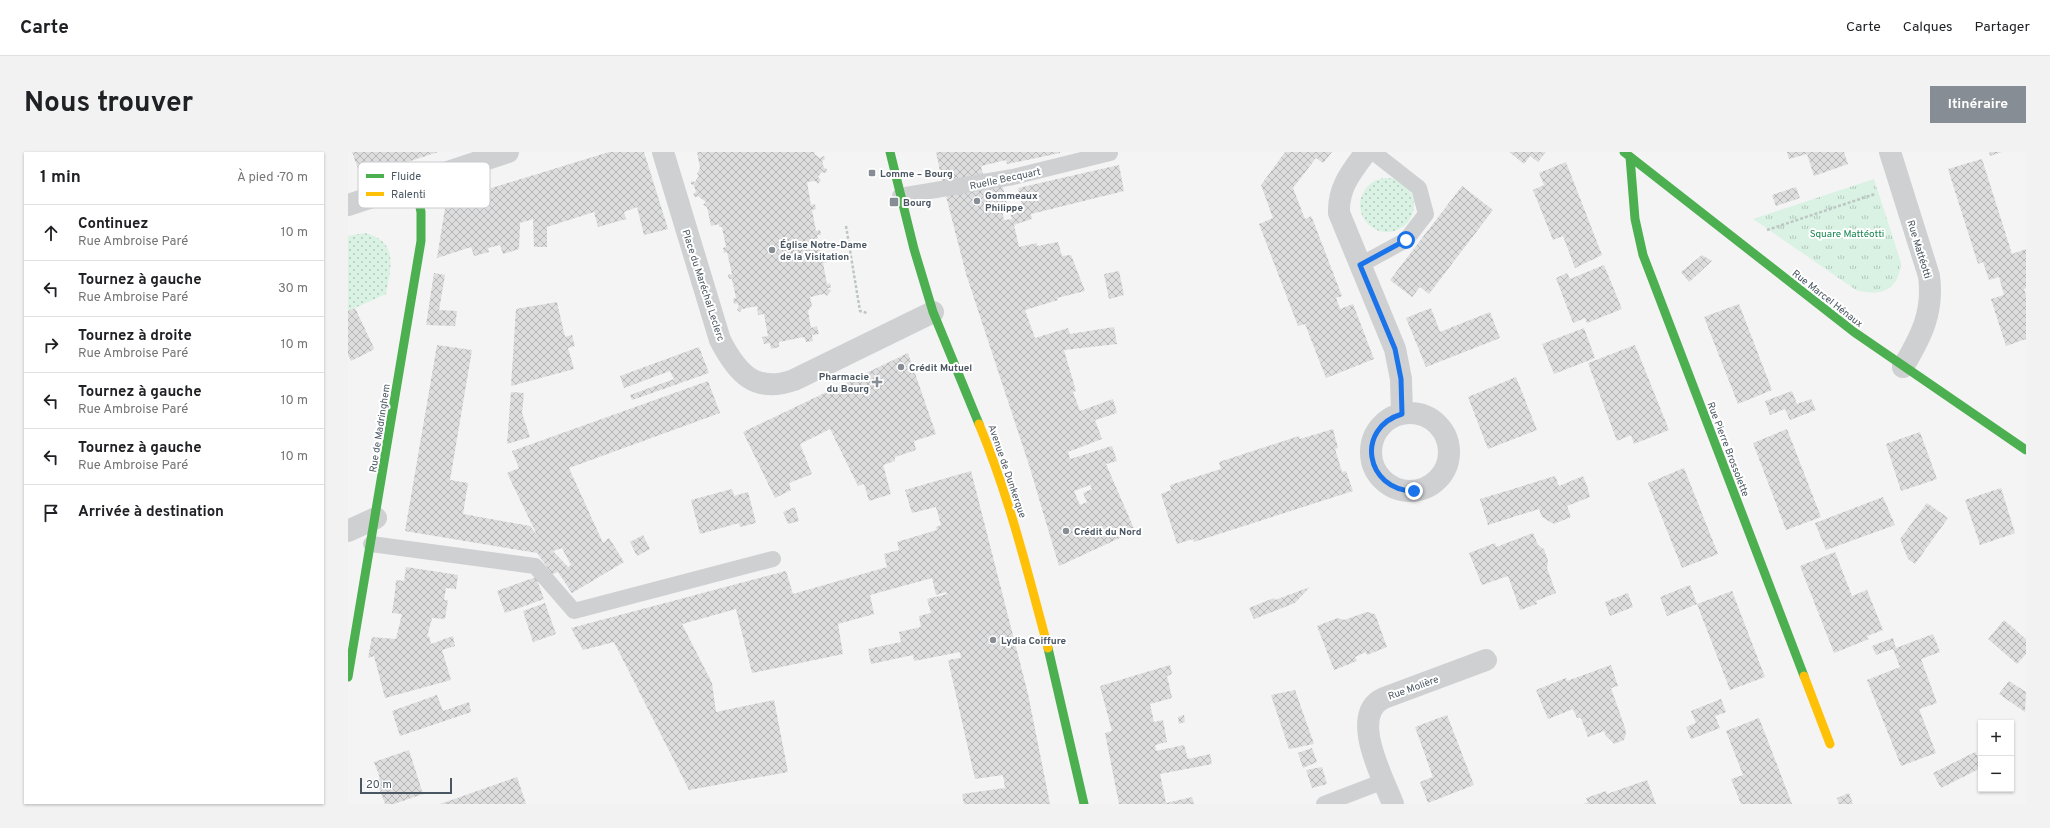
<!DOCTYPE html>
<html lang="fr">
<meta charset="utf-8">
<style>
:root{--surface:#fff;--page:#f2f2f2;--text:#202124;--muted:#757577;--line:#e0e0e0;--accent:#868d94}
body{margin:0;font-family:Overpass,sans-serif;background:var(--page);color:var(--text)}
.controls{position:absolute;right:12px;bottom:12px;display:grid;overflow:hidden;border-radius:0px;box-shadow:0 1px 3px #0004}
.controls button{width:36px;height:36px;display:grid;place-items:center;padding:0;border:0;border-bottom:1px solid var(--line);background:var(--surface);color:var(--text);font:20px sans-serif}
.scale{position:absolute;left:12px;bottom:10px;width:92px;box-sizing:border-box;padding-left:4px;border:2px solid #4a5661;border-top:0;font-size:11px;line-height:14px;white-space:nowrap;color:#4a5661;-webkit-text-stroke:3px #fff;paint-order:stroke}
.stop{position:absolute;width:12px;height:12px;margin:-9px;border:3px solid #1a73e8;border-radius:50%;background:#fff}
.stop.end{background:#1a73e8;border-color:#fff;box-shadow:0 1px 4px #0008}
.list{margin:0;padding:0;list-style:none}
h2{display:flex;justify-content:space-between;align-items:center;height:52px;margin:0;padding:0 16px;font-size:17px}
h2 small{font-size:13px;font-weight:400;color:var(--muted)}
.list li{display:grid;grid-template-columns:26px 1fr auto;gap:12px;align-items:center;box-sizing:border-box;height:56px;padding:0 16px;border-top:1px solid var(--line)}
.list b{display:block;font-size:15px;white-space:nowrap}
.list p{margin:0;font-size:13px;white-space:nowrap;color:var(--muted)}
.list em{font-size:13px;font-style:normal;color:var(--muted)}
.icon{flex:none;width:22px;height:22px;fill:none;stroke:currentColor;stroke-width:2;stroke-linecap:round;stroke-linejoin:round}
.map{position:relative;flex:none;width:1678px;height:652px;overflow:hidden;border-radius:0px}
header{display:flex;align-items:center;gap:24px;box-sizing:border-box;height:56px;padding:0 20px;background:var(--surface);border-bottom:1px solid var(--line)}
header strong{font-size:19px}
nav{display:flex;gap:22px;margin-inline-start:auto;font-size:14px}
.intro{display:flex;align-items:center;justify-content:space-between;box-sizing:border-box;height:96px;padding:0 24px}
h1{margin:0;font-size:28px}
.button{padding:10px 18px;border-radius:0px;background:var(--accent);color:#fff;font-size:14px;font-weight:700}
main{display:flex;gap:24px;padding:0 24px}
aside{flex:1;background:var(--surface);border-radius:0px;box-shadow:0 1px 3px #0004}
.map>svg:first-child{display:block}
.grass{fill:url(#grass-dots)}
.park{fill:url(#park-tufts)}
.building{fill:url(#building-cross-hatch);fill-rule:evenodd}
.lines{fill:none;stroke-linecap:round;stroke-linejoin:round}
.path{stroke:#bcc7c4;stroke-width:2.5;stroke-dasharray:3 2;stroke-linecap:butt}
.lane{stroke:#ced0d2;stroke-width:16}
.street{stroke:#ced0d2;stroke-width:22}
.fast{stroke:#4caf50;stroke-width:9}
.slow{stroke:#ffc107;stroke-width:9}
.route{stroke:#1a73e8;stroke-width:5}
.poi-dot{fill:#868d94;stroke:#fff;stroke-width:1.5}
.labels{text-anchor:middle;stroke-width:4;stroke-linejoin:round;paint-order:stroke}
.poi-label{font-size:10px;font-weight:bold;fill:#4a5661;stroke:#fff;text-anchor:start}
.street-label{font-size:10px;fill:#4a5661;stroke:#fff}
.park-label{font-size:10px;fill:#17864f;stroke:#fff}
.key{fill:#fff;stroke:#c9ccd0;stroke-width:1}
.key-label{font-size:11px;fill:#4a5661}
</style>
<header>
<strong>Carte</strong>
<nav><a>Carte</a><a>Calques</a><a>Partager</a></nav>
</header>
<div class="intro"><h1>Nous trouver</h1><a class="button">Itinéraire</a></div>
<main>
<aside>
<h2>1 min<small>À pied · 70 m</small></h2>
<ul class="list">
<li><svg class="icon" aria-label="ahead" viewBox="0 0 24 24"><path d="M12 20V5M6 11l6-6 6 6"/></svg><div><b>Continuez</b><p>Rue Ambroise Paré</p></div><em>10 m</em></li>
<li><svg class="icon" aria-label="left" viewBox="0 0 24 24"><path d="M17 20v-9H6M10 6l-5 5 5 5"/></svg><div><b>Tournez à gauche</b><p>Rue Ambroise Paré</p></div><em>30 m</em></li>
<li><svg class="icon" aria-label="right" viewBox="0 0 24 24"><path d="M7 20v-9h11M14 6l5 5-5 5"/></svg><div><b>Tournez à droite</b><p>Rue Ambroise Paré</p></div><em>10 m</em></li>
<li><svg class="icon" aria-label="left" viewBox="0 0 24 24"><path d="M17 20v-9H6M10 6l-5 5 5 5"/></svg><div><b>Tournez à gauche</b><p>Rue Ambroise Paré</p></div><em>10 m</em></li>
<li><svg class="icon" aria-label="left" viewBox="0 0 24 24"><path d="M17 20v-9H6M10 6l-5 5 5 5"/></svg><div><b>Tournez à gauche</b><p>Rue Ambroise Paré</p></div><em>10 m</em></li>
<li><svg class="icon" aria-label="arrive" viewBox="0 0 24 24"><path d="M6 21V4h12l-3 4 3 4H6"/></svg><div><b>Arrivée à destination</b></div></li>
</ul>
</aside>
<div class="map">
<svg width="1678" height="652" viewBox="0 0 1678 652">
<defs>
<pattern id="grass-dots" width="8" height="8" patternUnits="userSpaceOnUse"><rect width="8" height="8" fill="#d9f2e3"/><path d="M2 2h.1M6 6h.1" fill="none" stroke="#b2c7bb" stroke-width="1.8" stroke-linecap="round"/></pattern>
<pattern id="park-tufts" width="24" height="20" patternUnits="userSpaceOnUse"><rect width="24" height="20" fill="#d9f2e3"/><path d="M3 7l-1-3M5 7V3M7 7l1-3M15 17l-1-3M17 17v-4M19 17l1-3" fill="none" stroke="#b2c7bb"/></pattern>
<pattern id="building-cross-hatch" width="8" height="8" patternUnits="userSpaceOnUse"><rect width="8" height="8" fill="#ddddde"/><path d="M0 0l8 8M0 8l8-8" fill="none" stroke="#b5b6b7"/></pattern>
</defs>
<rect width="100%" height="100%" fill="#f4f4f4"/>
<path class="grass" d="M1012 53a27 27 0 1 1 54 0a27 27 0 1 1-54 0Z
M17,81C51,90 43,114 38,142L0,159V84Z"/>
<path class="park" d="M1526,27L1553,111C1550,138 1534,145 1508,138L1405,67Z"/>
<path class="building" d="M4,0H90L13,25Z
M261,0H296L320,77L296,83L289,55L276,60L278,67L250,75L246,60L199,75V95H186L185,67L172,71L171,97L155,102L152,93L140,96L141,100L126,104L123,95L89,106L98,50Z
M349,0H467L466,2L472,6L476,4L477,7L474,9L476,16L479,17L478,21L474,20L470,25L473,28L470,32L467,29L459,30L463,53L467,52L468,57L464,58L468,79L472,78L473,83H469L474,105L477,104L479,110L475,111L479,132L482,131L483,136H479L483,139L479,144L476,142L462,145L464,154L460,159L463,176L469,174L471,182L464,183L465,189L458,190L456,185L431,190V195L423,197L422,191L416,192L414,185L420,184L416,162L410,163L409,154L394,157L392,160L389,158L391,154L389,151L386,152L385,147L388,146L384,127H381L380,123L384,122L379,100L376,101L375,96L378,95L374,75H371V72L363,74L359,55L355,53L358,50L350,44L347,45L345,42L348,40L346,33L343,32V29L347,30L351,24L349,22L352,16Z
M588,0H712V1L659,12L658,8L633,14L636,27L595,34Z
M937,0H984L975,11L968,6L945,36L957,67L963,64L966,71L994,144L988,146L992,157L1005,152L1026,207L978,226L957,172L950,174L911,72L925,66L913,33Z
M1161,0H1198L1190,10L1182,4L1176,12Z
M1439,0H1496L1500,12L1466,24L1459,2L1441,7Z
M1641,0H1654L1642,4Z
M1634,7L1664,102L1678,97V136L1676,137L1678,143V187L1658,194L1643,147L1656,143L1651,125L1641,128L1635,110L1630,112L1600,17Z
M1218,10L1254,103L1227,116L1215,84L1205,88L1185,38L1196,33L1191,21Z
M771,13L776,39L683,62L684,67L666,73L671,95L689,91V94L710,90L714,104L723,103L737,139L709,146L710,148L677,158L687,186L720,176L722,182L766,175L769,192L716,198L728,239L725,240L732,259L765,247L769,261L747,268L754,287L720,300L722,307L764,294L769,309L758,312L787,379L711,414L681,313L618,122L597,40L654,31L660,57L654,58L656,68L664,67L662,60L675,57L670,36ZM742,333L744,337L735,341L739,350L732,353L726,339Z
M1114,34L1145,58L1081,142L1072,135L1064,145L1042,128Z
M1448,35L1452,46L1428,54L1424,43Z
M1354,103L1364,109L1341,130L1333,120Z
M1256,113L1274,157L1239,171L1237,166L1225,171L1208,126L1219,121L1222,127Z
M771,119L776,143L761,147L756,122Z
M86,121L97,123L91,158L109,159L107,174L78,173Z
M209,150L217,185L224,183L227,194L220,196L226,217L163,234L168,157Z
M1391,152L1424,238L1390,252L1356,165Z
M7,156L26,196L25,198L3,209L0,203V159Z
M1083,156L1092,180L1142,160L1152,186L1078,215L1058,166Z
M1236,176L1247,206L1206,222L1194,192Z
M89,193L124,198L102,328L120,331L115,362L182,374L189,383L159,321L171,316L164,299L360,229L372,261L221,316L255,391L261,386L276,410L224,441L210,420L204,422L189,401L57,379ZM214,396L223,413L220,415L205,399Z
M1287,193L1321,278L1286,292L1283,283L1269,289L1240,211Z
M351,195L361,221L284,248L282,243L326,227L322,219L276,236L272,224Z
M560,201L588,282L566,289L568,298L547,305V309L535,313L543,342L521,349L516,332L510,334L482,277L452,292L464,322L441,331L443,338L427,346L395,280Z
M1168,225L1189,278L1140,297L1120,245Z
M1444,239L1449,252L1463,247L1468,258L1442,268L1437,257L1422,263L1417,249Z
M163,240L176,241L174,261L182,285L159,292Z
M985,277L990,296L987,297L994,320L998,319L1005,339L846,390L845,387L829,392L813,342L823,338L822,333L873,317L871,310L951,284L952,287Z
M1439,277L1473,365L1438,378L1405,291Z
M1572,280L1589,327L1553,339L1538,292Z
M1336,316L1370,402L1334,416L1300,331Z
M623,319L680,542L702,652H616L614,642L657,636L655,623L627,627L600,508L613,506L612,500L566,509L565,503L523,512L520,497L553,490L551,480L573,475L571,464L583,461L579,447L599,442L598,440L588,443L584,426L522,443L526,462L490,472L495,502L404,521L388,457L334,472L364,531L368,560L426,548L440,620L341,638L266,490L235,498L223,476L438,419L445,442L539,415L536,402L551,398L549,390L589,378L588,375L593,373L588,355L564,361L557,338Z
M1207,324L1211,334L1235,324L1239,334L1242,345L1219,354L1223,365L1206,372L1194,365L1191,357L1140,373L1132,347Z
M1653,336L1667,381L1632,393L1617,348Z
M384,337L386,344L400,340L408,371L392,375L391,371L352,382L343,348Z
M1535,345L1547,373L1478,398L1467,371Z
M1579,351L1600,366L1567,412L1560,407L1552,387Z
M447,355L451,369L440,372L435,360Z
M1185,381L1190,393L1196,397L1200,409L1199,416L1208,441L1188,449L1189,452L1172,458L1160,424L1134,433L1121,401L1147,391L1148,395Z
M295,383L302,397L289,404L282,390Z
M1487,400L1504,444L1519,438L1535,478L1519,484L1521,487L1486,501L1452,414Z
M58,415L110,423L108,437L98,436L96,448H100L97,467L84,466L79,485L81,484L83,492L105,484L107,494L94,498L103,528L37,546L26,504L20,506L24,485L48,487L54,462L44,461L47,440L48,428L56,429Z
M188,425L196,447L157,461L149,439Z
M1342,433L1349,452L1319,464L1312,445Z
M962,435L947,451L906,467L901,456L926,446L927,448Z
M1384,439L1417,525L1382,538L1349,452Z
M1280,441L1285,455L1262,464L1257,450Z
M197,451L208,482L185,490L175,459Z
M1019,460L1027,462L1039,495L1019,503L1018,500L1007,505L1009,509L986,518L969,474L990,466L996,468Z
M1656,468L1678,487V502L1669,512L1640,487Z
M1585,482L1592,500L1573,507L1589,551L1571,557L1588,601L1553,614L1519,528L1552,515L1545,497L1528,503L1524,494L1545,486L1548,496Z
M822,513L824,522L819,524L824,546L802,552L806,570L815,568L819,590L807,593L808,599L836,593L840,607L862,602L864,612L812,622L818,651L844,645L846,652H771L757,581L764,579L752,534Z
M1263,513L1270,534L1263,536L1277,576L1278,581L1276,588L1266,592L1258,584L1256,579L1240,585L1233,566H1229L1225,557L1200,567L1188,538L1218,526L1219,529Z
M1661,529L1678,540L1677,560L1651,542Z
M947,538L966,592L941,597L923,543Z
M89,543L95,559L121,550L123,560L52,584L44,559Z
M1373,547L1378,560L1367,564L1372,576L1343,587L1338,575L1348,571L1343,559Z
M836,563L837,570L831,572L830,565Z
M1099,563L1126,633L1080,651L1072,630L1085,625L1067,575Z
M1411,566L1428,610L1444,652H1393L1383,627L1395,623L1378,579Z
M964,596L969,610L955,616L950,601Z
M61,598L75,642L46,652H37L28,628L32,626L26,610Z
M1627,600L1633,612V616L1593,636L1585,621Z
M974,615L979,632L964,636L958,618Z
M169,625L178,652H92Z
M1299,628L1308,652H1236L1240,650L1238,646L1258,639L1259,642Z
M1501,641L1505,652H1491L1489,646Z"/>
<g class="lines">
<path class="path" d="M498,74L512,159L519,161
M1419,78L1527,42"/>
<path class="lane" d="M552,44L665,25L762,1
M1012,113L1058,88L1078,62L1071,36L1025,0
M23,392L187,414L226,459L425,407
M976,652L1036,629"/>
<path class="street" d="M315,0L372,188C389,221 407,242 446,228L585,160
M1018,0C1004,19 990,35 991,61L1047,197L1053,227L1054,262
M1542,0L1581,124C1586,160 1573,185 1555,215
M0,53L160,0
M1023 300a39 39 0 1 1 78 0a39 39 0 1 1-78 0Z
M0,379L28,366
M1045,652C1035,626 1000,562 1036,546L1138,508"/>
<path class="fast" d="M542,0L566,97L585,160L631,272
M1276,0L1506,180L1678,298
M1282,5L1287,67L1295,103L1456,524
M700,496L736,652
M0,525L73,89V60L67,30"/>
<path class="slow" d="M631,272C661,344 680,421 700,496
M1456,524L1482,592"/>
</g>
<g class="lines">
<path class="route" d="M1058,88L1012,113L1047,197L1053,227L1054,262C1007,276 1017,338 1066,339"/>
</g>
<g class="poi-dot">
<rect x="520" y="17" width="8" height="8" rx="2"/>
<circle cx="629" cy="49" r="4"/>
<rect x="541" y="45" width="10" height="10" rx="2"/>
<circle cx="424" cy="98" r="4"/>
<circle cx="553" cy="215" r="4"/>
<path d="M527 224h4v4h4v4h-4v4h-4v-4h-4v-4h4z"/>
<circle cx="718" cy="379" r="4"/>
<circle cx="645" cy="488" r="4"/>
</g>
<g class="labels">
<g class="poi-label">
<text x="532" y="25">Lomme – Bourg</text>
<text x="637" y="47">Gommeaux<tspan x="637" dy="12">Philippe</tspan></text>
<text x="555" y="54">Bourg</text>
<text x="432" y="96">Église Notre-Dame<tspan x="432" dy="12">de la Visitation</tspan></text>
<text x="561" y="219">Crédit Mutuel</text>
<text x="521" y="228" text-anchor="end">Pharmacie<tspan x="521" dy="12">du Bourg</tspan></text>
<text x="726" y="383">Crédit du Nord</text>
<text x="653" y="492">Lydia Coiffure</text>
</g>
<g class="street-label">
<text transform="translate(657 26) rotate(-12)" y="4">Ruelle Becquart</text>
<text transform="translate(1572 97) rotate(73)" y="4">Rue Mattéotti</text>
<text transform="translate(356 133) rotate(72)" y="4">Place du Maréchal Leclerc</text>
<text transform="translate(1480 146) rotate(38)" y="4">Rue Marcel Hénaux</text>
<text transform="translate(31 276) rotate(-81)" y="4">Rue de Madringhem</text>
<text transform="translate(1381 297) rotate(69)" y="4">Rue Pierre Brossolette</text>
<text transform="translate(660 319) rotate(71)" y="4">Avenue de Dunkerque</text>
<text transform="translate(1065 535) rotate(-20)" y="4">Rue Molière</text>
</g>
<g class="park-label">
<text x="1499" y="85">Square Mattéotti</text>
</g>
</g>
<rect x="10" y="10" width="132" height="46" rx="6" class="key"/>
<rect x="18" y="22" width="18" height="4" fill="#4caf50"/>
<rect x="18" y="40" width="18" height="4" fill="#ffc107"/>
<g class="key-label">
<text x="43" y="28">Fluide</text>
<text x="43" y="46">Ralenti</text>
</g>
</svg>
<div class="controls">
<button>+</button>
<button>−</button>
</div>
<div class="scale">20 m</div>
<div class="stop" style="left:1058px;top:88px"></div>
<div class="stop end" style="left:1066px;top:339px"></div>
</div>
</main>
